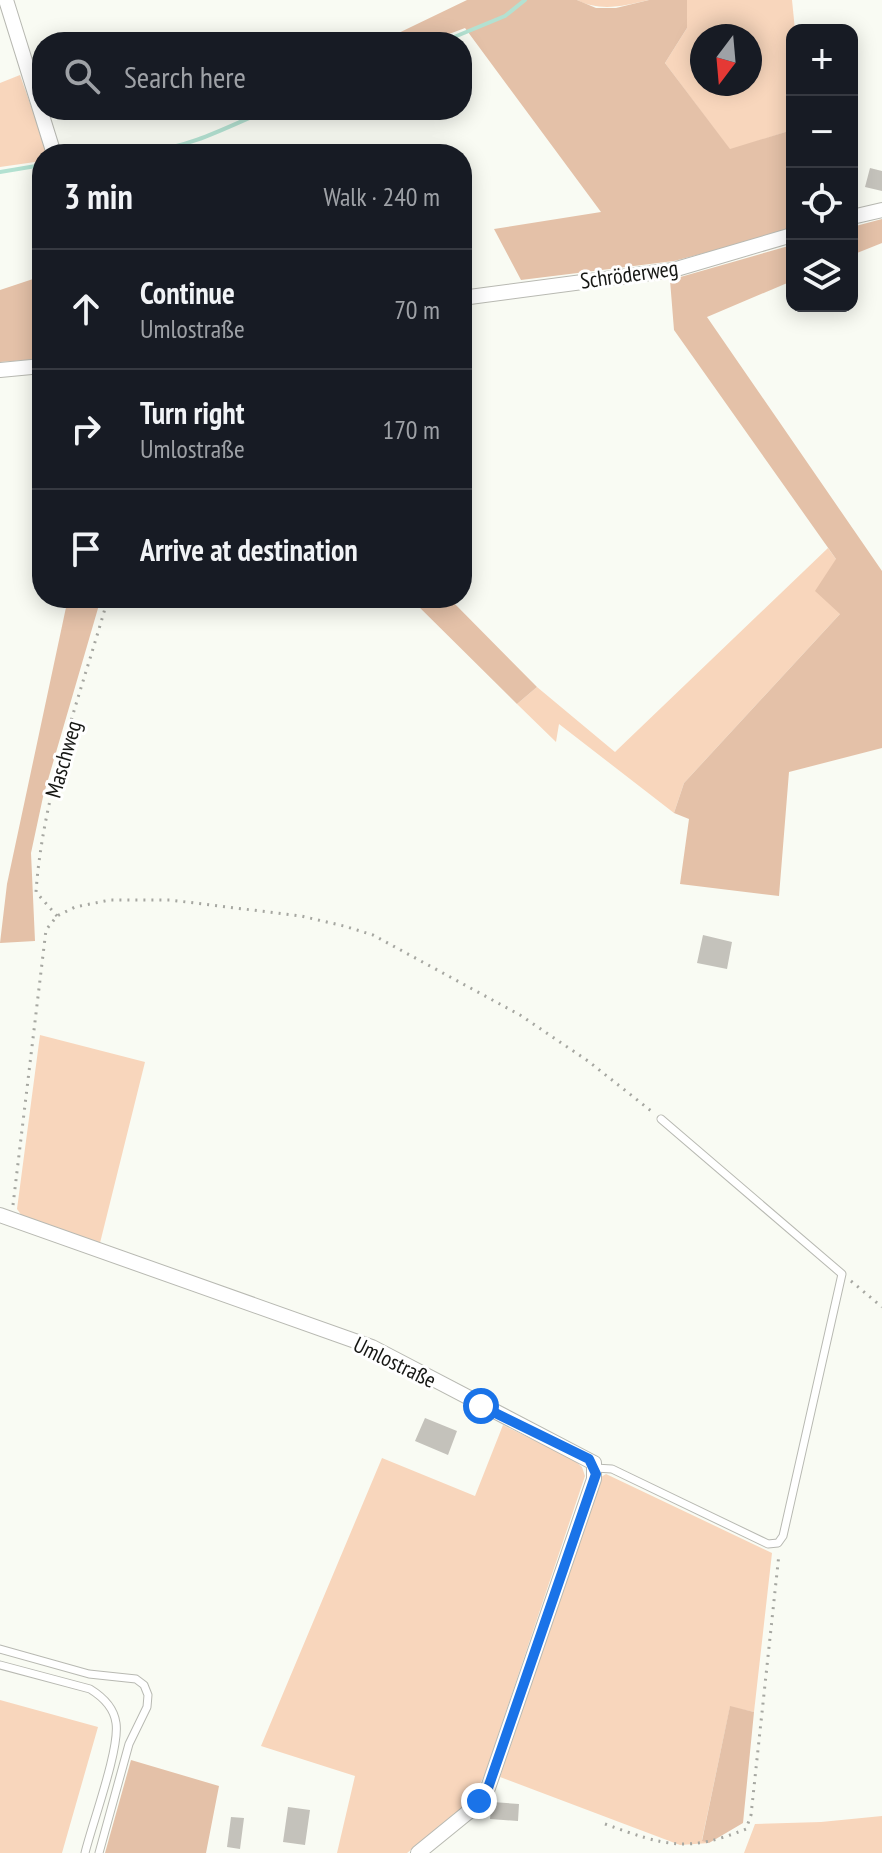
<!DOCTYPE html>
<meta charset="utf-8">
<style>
:root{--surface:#171b24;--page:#20242c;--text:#f1f3f6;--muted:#9ea1a6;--line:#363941}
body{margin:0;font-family:"PT Sans Narrow",sans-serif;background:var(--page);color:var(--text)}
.controls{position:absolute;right:24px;top:24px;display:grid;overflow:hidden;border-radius:16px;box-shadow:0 4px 20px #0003}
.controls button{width:72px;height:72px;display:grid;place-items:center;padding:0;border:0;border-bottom:2px solid var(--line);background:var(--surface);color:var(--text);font:40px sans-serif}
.compass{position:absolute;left:690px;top:24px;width:72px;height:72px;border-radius:50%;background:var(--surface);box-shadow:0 4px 20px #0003;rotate:196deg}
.stop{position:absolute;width:24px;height:24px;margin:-18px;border:6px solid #1a73e8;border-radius:50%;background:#fff}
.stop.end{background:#1a73e8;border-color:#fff;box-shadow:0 2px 8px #0008}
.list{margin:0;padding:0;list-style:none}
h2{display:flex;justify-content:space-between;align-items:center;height:104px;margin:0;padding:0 32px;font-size:34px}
h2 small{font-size:26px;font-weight:400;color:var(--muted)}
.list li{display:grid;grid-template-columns:52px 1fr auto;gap:24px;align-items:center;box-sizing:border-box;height:120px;padding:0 32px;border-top:2px solid var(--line)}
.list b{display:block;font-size:30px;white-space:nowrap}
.list p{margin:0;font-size:26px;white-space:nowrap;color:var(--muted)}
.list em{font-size:26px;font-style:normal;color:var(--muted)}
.icon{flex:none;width:44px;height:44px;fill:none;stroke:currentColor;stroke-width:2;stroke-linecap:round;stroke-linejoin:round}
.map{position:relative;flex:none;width:882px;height:1853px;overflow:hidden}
.search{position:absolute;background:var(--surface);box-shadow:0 4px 20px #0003;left:32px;top:32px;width:440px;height:88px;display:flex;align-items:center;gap:20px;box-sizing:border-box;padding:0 28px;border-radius:32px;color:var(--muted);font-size:30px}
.panel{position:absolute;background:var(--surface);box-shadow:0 4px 20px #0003;left:32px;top:144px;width:440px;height:464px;border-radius:32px}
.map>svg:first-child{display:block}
.green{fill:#f8d6bc;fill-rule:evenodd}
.forest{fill:#e4c1a8}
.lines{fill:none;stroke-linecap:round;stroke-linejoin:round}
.stream{stroke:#b3e1d1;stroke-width:4}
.building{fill:#c4c2bb}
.service-casing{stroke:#b8b9b2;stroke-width:9}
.minor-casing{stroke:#b8b9b2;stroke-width:16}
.path{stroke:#a6a7a1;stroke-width:3;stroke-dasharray:2 6;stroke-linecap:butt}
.service{stroke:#fff;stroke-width:7}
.minor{stroke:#fff;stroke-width:14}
.route{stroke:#1a73e8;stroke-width:10}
.labels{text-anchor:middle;stroke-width:6;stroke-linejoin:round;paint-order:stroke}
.street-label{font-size:22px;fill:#161714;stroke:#fff}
</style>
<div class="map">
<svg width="882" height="1853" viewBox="0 0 882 1853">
<rect width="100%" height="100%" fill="#f9fbf3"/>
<path class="green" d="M577,0H649C623,6 601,12 577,0Z
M687,0H792L795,30H792V130L730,150L665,63L687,28ZM702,36H750V84H702Z
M20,75L48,154H42V161L0,167V83Z
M828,548L836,559L840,614L684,783L674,813L559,724L556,742L517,704L537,687L615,752Z
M40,1035L145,1062L100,1243L22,1216L17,1209Z
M503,1425L574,1460L582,1467L585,1476L485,1774L475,1793L456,1814L407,1853H337L355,1776L261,1746L382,1458L475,1496Z
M606,1474L772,1553L754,1712L730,1707L702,1840L709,1843L680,1845L500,1777L601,1477Z
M0,1700L98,1727L62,1853H0Z
M882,1816V1853H744L755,1824L821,1822Z"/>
<path class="forest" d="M467,0H577L596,8H616L649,0H687V28L665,63L730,149L792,130V230L674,261L521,280L494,229L601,212L465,28L428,42H388L386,39Z
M882,219V243L852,255V227Z
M792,245V281L707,317L882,571V748L789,772L779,896L680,884L689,819L674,813L684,783L840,614L815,591L836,559L674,330L670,280Z
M42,276V359L0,362V290Z
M68,598H101L43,797L31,853L35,941L0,943L7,884Z
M410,598H449L537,687L517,704Z
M730,1706L754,1712L743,1823L709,1843L702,1841Z
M131,1760L219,1786L206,1853H105Z"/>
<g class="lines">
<path class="stream" d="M442,42L505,16L525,0
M108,154C124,151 138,151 153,150C192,147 233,124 268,110
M0,172L42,165"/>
</g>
<path class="building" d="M870,168L882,171V191L865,187Z
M703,935L732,942L727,969L697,963Z
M425,1418L457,1431L448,1455L415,1441Z
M492,1802L519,1804L518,1821L490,1819Z
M288,1807L310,1810L305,1845L283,1842Z
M231,1817L244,1818L240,1849L227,1847Z"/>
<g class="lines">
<g class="service-casing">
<path id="service" d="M595,1468L612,1469L768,1544L778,1543L783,1536L842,1274L661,1119
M0,1649L89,1674L136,1679L144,1685L148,1695L147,1707L129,1744L99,1853
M0,1665L90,1689C103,1697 114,1708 116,1723C120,1749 92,1824 85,1853"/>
</g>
<g class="minor-casing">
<path id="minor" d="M6,0L54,154
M852,217L882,210
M462,298L673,270L792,235
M0,370L42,366
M0,1215L372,1347L594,1463V1479L488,1788L472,1809L418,1853"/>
</g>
<path class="path" d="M57,916L36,892C43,792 81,694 108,598
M13,1205L46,930L57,916L75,907L110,900H170L301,916L344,926L373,935L520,1015L588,1061L655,1114
M851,1281L882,1307
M605,1824C666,1846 687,1853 746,1829L751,1815L779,1554"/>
<use href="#service" class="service"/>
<use href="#minor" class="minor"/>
</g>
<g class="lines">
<path class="route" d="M479,1801L488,1788L596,1474L589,1459L481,1406"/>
</g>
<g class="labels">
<g class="street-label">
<text transform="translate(629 274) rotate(-8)" y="8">Schröderweg</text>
<text transform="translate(63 759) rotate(-74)" y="8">Maschweg</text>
<text transform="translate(395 1362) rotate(26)" y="8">Umlostraße</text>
</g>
</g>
</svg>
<div class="controls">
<button>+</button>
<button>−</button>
<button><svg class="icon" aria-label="locate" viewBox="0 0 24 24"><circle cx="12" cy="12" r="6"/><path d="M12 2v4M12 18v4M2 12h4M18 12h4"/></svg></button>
<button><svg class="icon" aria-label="layers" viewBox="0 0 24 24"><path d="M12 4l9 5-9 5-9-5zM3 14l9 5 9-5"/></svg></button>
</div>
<svg class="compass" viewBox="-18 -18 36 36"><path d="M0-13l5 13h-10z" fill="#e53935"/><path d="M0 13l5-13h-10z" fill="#9ea1a6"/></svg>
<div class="stop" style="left:481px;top:1406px"></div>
<div class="stop end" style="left:479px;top:1801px"></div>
<div class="search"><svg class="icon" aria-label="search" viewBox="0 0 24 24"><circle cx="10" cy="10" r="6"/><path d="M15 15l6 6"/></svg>Search here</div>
<section class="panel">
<h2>3 min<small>Walk · 240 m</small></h2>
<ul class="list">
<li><svg class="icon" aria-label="ahead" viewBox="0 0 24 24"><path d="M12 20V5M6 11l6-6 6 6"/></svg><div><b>Continue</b><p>Umlostraße</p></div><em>70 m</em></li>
<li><svg class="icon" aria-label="right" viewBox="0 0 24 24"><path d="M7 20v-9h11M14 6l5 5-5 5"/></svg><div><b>Turn right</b><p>Umlostraße</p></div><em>170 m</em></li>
<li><svg class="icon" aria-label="arrive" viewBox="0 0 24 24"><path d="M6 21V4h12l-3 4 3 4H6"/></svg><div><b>Arrive at destination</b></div></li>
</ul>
</section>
</div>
